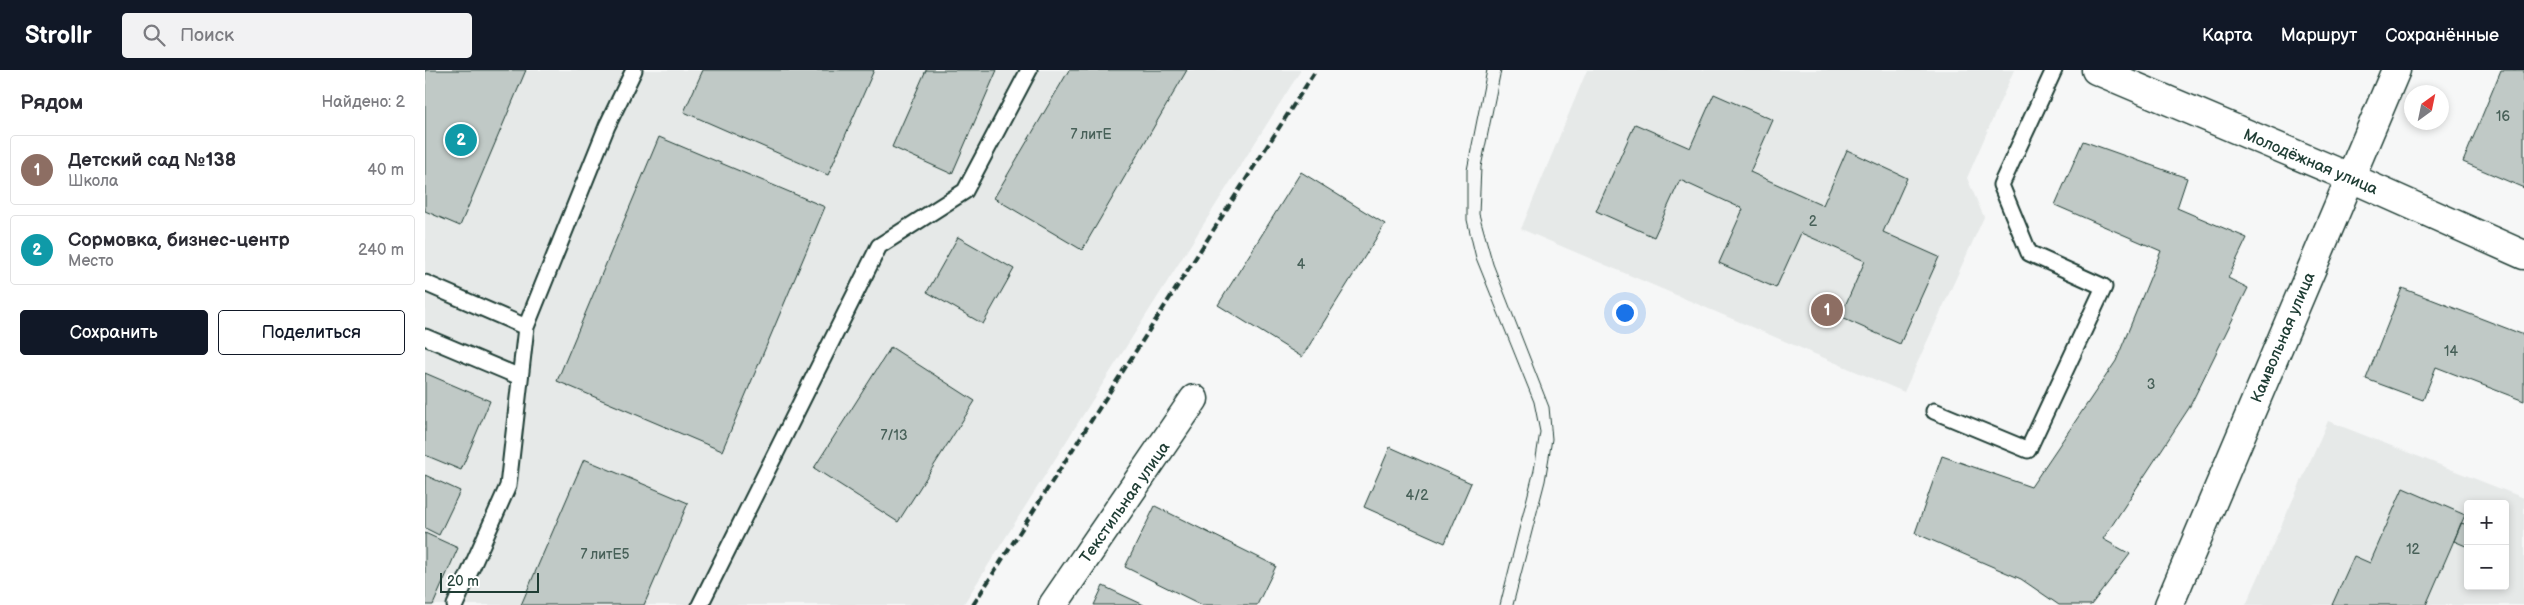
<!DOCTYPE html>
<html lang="ru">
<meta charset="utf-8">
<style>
:root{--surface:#fff;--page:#f2f2f3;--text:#2b2b33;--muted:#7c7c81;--line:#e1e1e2;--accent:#111827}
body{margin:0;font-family:"Balsamiq Sans",sans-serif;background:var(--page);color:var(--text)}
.controls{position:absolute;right:15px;bottom:15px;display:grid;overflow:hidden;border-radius:5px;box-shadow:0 2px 8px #0003}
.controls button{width:45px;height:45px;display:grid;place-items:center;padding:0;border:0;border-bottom:1px solid var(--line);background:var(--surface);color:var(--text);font:25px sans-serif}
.compass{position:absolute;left:1979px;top:15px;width:45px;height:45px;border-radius:50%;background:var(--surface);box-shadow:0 2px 8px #0003;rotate:33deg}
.scale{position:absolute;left:15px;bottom:12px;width:99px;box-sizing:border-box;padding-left:5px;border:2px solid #1f3d34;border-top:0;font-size:14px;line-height:18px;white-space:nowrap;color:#1f3d34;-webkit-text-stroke:4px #fff;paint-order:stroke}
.you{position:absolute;left:1199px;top:242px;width:18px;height:18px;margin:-12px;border:4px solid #fff;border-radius:50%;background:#1a73e8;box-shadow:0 0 0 8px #1a73e833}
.badge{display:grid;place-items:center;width:32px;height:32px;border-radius:50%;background:var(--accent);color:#fff;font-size:16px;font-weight:700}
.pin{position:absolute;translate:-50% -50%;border:2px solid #fff;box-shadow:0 1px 5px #0006}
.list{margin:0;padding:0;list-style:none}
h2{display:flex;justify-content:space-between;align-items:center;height:65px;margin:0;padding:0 20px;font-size:21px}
h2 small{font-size:16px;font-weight:400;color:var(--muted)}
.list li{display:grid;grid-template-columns:32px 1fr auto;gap:15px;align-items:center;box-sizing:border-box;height:70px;margin:0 10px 10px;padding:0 10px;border:1px solid var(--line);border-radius:5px}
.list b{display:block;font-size:19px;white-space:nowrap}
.list p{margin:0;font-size:16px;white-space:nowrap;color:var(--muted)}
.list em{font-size:16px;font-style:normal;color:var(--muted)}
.actions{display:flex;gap:10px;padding:15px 20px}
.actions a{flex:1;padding:11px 0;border:1px solid var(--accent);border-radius:5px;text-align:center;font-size:18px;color:var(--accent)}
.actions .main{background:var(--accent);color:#fff}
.icon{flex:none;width:28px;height:28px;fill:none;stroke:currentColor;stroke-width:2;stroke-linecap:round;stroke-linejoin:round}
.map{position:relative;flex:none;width:2099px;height:535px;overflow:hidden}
header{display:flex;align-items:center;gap:30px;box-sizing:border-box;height:70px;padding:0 25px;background:var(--accent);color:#fff}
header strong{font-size:24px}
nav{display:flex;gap:28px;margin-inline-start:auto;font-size:18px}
.search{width:350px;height:45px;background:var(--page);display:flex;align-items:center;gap:12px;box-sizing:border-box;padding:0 18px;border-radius:5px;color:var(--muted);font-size:19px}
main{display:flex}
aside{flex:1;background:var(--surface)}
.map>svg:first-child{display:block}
.built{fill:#e6e9e8;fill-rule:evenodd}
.building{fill:#c0c9c6;stroke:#1f3d34}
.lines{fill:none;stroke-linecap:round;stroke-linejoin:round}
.service-casing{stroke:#1f3d34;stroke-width:19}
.minor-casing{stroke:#1f3d34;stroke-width:31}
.service{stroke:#fff;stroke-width:15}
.minor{stroke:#fff;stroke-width:28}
.tram{stroke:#1f3d34;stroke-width:1}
.rail{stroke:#1f3d34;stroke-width:4;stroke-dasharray:8 4;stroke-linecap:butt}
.labels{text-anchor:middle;stroke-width:4;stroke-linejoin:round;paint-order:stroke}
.number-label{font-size:14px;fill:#476058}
.street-label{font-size:16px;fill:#1f3d34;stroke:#fff}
</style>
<header>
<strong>Strollr</strong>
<div class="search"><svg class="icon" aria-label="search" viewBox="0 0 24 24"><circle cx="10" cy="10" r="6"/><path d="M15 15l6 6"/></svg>Поиск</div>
<nav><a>Карта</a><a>Маршрут</a><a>Сохранённые</a></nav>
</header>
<main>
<aside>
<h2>Рядом<small>Найдено: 2</small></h2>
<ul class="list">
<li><span class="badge" style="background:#8d6e63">1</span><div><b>Детский сад №138</b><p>Школа</p></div><em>40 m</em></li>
<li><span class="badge" style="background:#0f9aa8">2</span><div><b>Сормовка, бизнес-центр</b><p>Место</p></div><em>240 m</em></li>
</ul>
<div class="actions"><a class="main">Сохранить</a><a>Поделиться</a></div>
</aside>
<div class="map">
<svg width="2099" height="535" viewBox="0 0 2099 535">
<rect width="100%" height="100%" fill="#f6f7f7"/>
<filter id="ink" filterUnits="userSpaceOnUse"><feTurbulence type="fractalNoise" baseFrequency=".02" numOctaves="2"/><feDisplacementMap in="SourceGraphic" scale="10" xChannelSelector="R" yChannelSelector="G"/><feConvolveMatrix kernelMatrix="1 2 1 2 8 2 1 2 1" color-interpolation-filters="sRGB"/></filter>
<g filter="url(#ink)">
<path class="built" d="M0,0H876L538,535H0Z
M1162,0H1589L1542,108L1559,147L1479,322L1096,159Z
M1903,351L2099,428V535H1821ZM2043,434H2080V516H2043Z"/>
<path class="building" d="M0,0H101L35,156L0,141Z
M278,0H449L403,105L259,42Z
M501,0H572L527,104L467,77Z
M644,0H762L657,180L569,128Z
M2076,0H2099V118L2038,92Z
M1289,24L1348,50L1325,102L1398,135L1422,80L1482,108L1458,162L1514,187L1475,274L1415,247L1440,191L1376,163L1351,218L1294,193L1318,139L1255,110L1229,167L1171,141L1210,54L1265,78Z
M234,67L400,137L297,381L132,311Z
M1658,71L1762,108L1752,138L1822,168L1803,208L1823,218L1764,338L1678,469L1705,484L1666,535H1634L1596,509L1490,463L1517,386L1606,417L1691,291L1736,181L1630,135Z
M876,102L960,154L877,287L793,235Z
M533,167L589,199L558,254L502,222Z
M1977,218L2099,265V331L2011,297L1998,330L1941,309Z
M466,277L550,331L473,452L389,398Z
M0,303L65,331L36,400L0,385Z
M965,377L1046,413L1020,473L939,437Z
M159,389L263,433L219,535H96Z
M0,405L35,421L14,465L0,458Z
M1978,418L2040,445L2001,535H1907L1929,486L1945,493Z
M730,436L851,496L832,535H777L700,497Z
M2036,453L2043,455V477L2029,471Z
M0,463L33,478L8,535H0Z
M678,516L719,535H669Z"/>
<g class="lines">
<g class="service-casing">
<path id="service" d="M0,213L101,257L182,56L209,0
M0,267L95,307
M1509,341L1603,380L1679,217L1604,183L1576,115L1629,0
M30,535L83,416L101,257
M275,535L454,176L540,121L604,0"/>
</g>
<g class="minor-casing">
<path id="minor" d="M1671,0L1924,107L2099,185
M628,535L769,329
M1744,535L1971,0"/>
</g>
<use href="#service" class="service"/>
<use href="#minor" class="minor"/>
<path class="tram" d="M1062,0L1042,100V150L1051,188L1109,332L1115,362L1109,400L1075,535
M1076,0L1056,97L1054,144L1068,194L1124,337L1127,369L1120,411L1088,535"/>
<path class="rail" d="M548,535L891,0"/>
</g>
</g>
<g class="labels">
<g class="number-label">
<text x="2078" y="51">16</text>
<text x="666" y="69">7 литЕ</text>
<text x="1388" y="156">2</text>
<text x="876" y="199">4</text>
<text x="2026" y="286">14</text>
<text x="1726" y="319">3</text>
<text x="469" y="370">7/13</text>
<text x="992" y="430">4/2</text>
<text x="1988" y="484">12</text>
<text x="180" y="489">7 литЕ5</text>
</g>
<g class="street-label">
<text transform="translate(1886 91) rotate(23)" y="6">Молодёжная улица</text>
<text transform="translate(1857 267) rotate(-67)" y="6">Камвольная улица</text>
<text transform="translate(699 432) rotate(-55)" y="6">Текстильная улица</text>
</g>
</g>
</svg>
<div class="controls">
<button>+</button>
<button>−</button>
</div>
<svg class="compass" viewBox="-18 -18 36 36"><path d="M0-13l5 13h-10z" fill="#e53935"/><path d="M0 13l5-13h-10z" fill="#7c7c81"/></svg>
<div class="scale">20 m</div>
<div class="you"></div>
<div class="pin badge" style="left:1402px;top:240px;background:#8d6e63">1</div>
<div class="pin badge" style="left:36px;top:70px;background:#0f9aa8">2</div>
</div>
</main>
